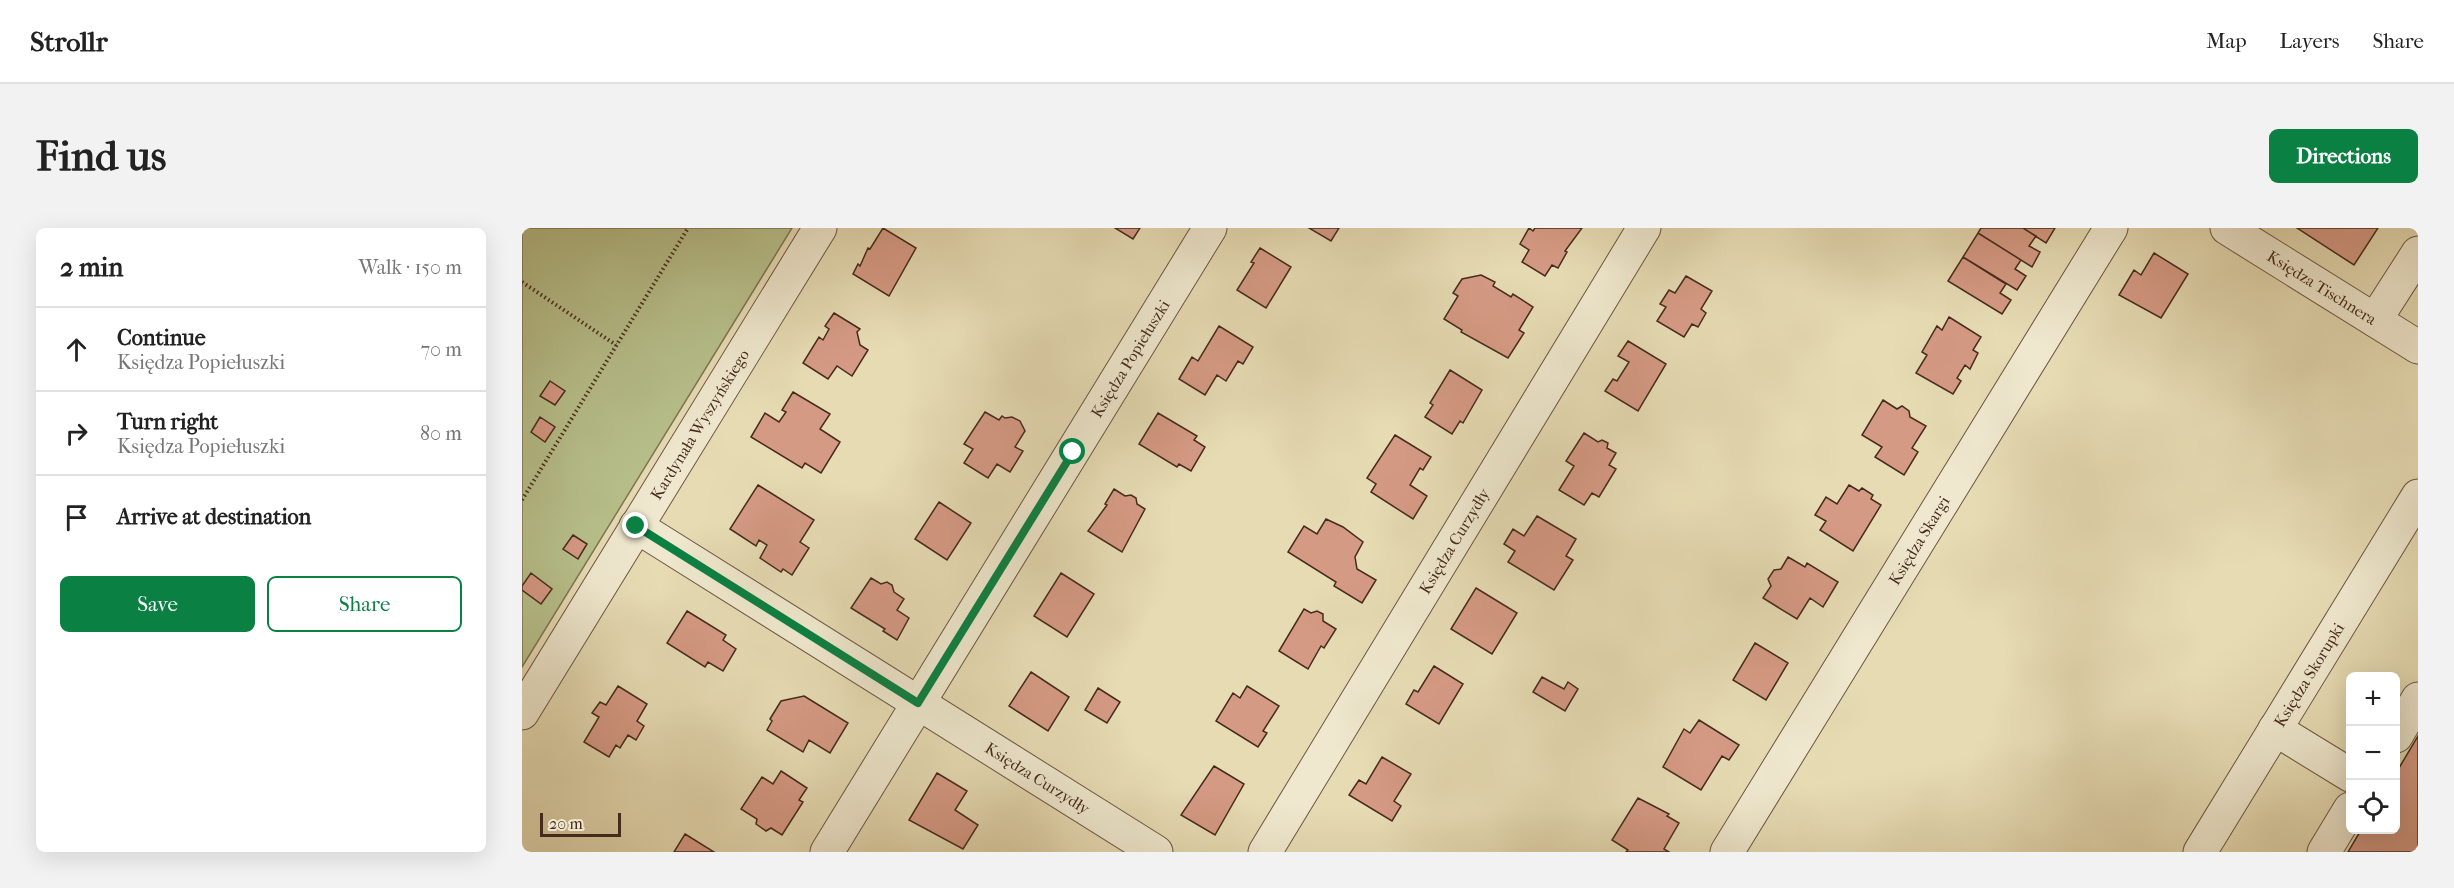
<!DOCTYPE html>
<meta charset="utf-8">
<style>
:root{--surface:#fff;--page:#f2f2f2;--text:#222;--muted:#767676;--line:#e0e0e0;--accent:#0b8043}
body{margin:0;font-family:"IM FELL French Canon",serif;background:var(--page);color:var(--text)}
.controls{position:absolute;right:18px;bottom:18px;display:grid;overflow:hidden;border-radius:9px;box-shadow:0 6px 24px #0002}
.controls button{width:54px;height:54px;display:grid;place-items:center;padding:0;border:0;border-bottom:2px solid var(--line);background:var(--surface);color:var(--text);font:30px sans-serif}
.scale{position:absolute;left:18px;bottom:15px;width:81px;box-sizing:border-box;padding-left:6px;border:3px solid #462b1d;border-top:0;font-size:16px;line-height:21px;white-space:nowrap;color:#462b1d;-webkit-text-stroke:4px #efe8ce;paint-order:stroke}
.stop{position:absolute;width:18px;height:18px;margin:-14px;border:4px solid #0b8043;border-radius:50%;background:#fff}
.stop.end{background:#0b8043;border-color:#fff;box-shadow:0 2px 6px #0008}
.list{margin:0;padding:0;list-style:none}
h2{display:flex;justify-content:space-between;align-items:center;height:78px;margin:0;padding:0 24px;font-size:26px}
h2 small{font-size:20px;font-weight:400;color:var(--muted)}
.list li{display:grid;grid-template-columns:39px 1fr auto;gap:18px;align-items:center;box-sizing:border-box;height:84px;padding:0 24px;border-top:2px solid var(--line)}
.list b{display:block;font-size:22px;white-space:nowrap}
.list p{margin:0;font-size:20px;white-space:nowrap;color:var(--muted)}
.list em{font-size:20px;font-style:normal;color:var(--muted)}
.actions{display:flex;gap:12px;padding:18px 24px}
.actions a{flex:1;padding:14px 0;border:2px solid var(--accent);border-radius:9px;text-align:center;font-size:21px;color:var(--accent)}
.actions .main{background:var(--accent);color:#fff}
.icon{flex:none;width:33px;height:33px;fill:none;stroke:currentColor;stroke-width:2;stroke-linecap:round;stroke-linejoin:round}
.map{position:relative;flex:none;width:1896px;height:624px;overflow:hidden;border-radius:9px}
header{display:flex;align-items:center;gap:36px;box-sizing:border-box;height:84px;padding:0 30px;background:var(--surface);border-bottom:2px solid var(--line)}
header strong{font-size:28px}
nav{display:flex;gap:33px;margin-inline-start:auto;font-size:21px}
.intro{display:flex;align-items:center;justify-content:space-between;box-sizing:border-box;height:144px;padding:0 36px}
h1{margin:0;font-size:42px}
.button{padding:15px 27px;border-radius:9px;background:var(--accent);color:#fff;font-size:21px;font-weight:700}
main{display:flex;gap:36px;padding:0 36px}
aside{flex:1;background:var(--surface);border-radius:9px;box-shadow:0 6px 24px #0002}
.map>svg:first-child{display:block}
.green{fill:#b7c08b;stroke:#7e7654;stroke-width:1.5}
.building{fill:#d59a84;stroke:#462b1d;stroke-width:1.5}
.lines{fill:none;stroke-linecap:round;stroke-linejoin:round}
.minor-casing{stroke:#6e5742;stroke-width:35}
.path{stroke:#462b1d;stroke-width:4;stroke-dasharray:1.5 3;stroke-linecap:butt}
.minor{stroke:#efe8ce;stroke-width:33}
.route{stroke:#0b8043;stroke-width:8}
.labels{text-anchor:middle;stroke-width:4.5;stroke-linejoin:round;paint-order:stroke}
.street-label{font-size:16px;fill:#462b1d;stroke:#efe8ce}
</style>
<header>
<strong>Strollr</strong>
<nav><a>Map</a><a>Layers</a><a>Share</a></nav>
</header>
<div class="intro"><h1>Find us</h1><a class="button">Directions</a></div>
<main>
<aside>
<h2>2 min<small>Walk · 150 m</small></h2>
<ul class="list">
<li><svg class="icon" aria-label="ahead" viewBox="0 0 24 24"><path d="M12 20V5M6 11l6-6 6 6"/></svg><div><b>Continue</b><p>Księdza Popiełuszki</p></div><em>70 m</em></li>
<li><svg class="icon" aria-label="right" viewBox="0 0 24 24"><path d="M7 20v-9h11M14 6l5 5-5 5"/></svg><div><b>Turn right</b><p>Księdza Popiełuszki</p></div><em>80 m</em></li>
<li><svg class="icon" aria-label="arrive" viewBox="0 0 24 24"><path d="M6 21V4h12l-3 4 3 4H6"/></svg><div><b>Arrive at destination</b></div></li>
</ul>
<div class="actions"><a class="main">Save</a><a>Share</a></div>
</aside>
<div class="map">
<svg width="1896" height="624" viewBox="0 0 1896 624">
<rect width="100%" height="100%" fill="#e6dbb3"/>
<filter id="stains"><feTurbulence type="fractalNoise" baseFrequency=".00333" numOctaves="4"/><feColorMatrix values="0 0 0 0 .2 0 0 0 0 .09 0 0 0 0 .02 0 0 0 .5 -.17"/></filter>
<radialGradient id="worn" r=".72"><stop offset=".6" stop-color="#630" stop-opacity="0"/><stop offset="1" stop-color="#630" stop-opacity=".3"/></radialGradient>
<path class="green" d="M0,0H270L0,439Z"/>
<path class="building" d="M361,0L394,20L367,68L331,46L336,36L338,38L346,20L348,21Z
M593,0H618L611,11Z
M787,0H817L809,13Z
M1007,0L1011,3L1013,0H1060L1043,23L1045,24L1036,40L1030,37L1023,48L1000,34L1007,22L998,16Z
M1459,0H1501L1514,8L1507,18L1518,24L1510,39L1456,5Z
M1501,0H1533L1524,15Z
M1775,0H1856L1832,37Z
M1456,5L1499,32L1493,41L1504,48L1495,62L1441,29Z
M738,20L769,39L744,80L715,62L732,35L729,34Z
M1632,25L1666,46L1639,90L1597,67L1612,42L1619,47Z
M1441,29L1484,56L1478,65L1489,72L1480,86L1426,53Z
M959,47L973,54L971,58L989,69L991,66L1011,79L997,102L1002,105L986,130L939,104L940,102L922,91L936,68L931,65L940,51Z
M1164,48L1190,63L1179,81L1184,85L1176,99L1170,96L1162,109L1135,93L1144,79L1138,76L1147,62L1153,65Z
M312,85L338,101L335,104L338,117L346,122L330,148L315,138L306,151L281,135L297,109L301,112L307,101L303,98Z
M1427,89L1459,109L1451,122L1456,125L1448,141L1443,137L1435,150L1439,153L1431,166L1394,145L1405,127L1400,124L1415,98L1420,102Z
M697,98L731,119L721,136L716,133L704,153L695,147L683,167L657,151L670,129L676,133Z
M1106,113L1144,136L1116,183L1083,163L1091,151L1095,153L1107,134L1096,128Z
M928,142L960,162L941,195L938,193L930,206L903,189L911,177L908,175Z
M28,153L43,163L33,177L18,168Z
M271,164L308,186L298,201L318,214L299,245L283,235L280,240L229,209L243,185L257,194L264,184L260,182Z
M1361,172L1375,181L1380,178L1387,183L1388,189L1404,198L1390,220L1396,224L1382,247L1353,229L1360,219L1340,207Z
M463,184L477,192L480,188L483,190L490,189L498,193L503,203L493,219L501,223L488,244L475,236L466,250L442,235L451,221L442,216Z
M636,185L675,208L672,212L683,219L669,243L657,236L655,239L617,216Z
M18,189L33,199L23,214L9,204Z
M1062,205L1076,214L1080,212L1086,215L1085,220L1094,225L1087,237L1094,241L1077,269L1070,265L1062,277L1037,262L1052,238L1044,233Z
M873,207L909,229L901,242L898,240L888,257L905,268L891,291L849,264L854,256L845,250Z
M236,257L292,292L278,314L287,320L270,347L261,341L259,344L238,330L245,317L237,312L234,318L208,301Z
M1327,257L1337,263L1340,260L1351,267L1349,271L1359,277L1331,323L1298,302L1304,293L1293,287L1304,269L1315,276Z
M592,261L603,268L609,267L614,270L615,276L623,281L600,324L566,303L585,277L583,276Z
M417,274L449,295L425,332L393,311Z
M1015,288L1054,311L1044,328L1051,332L1032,362L986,334L993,323L982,316L991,301L1002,308Z
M804,291L821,299L841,314L833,329L835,341L854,352L840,375L812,358L814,354L766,324L782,298L795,306Z
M51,307L65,316L56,331L41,321Z
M1266,329L1283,339L1285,335L1316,354L1301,379L1288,370L1275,391L1241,370L1249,358L1246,351L1252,342L1259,341Z
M9,345L30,361L19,376L0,362V358Z
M539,345L572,366L545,409L512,388Z
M349,350L359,356L365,354L370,357L372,364L382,371L375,382L387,390L375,412L361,403L363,401L329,380Z
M954,360L995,385L970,426L929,401Z
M782,381L789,385L795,383L801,386V393L814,401L802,420L799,418L786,441L757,423Z
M165,383L204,407L201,412L214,421L201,443L186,434L183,439L145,415Z
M1233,415L1266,435L1244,472L1211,452Z
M912,438L941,456L917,496L884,476L892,462L896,464Z
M509,444L547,469L526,503L487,478Z
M1020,449L1042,461L1046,454L1056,461L1043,483L1011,464Z
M96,458L125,476L115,493L122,498L114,512L106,507L98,520L94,517L87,529L62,514L77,489L70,485L78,474L84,477Z
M725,458L757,478L741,503L745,505L736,519L694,493L711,465L718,470Z
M576,460L598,474L585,495L563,482Z
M282,468L326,495L308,525L287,512L281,524L245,502L250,493L248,491L259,473Z
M1177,492L1217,517L1207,532L1200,528L1179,562L1141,539L1162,501L1168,505Z
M1896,508V624H1826L1839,602H1874V545Z
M860,529L889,546L872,573L879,578L870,593L827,567L837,552L844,556Z
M692,538L722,556L693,607L659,587Z
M259,543L285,560L277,572L281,574L260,607L249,600L244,603L234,596L235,591L219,581L240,549L251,556Z
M415,545L445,563L433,582L456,597L441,621L387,592Z
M1116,570L1147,586L1145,588L1157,595L1142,621L1147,624H1104L1106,622L1090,612Z
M163,606L192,624H152Z"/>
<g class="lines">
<g class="minor-casing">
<g id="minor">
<path id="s1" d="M1705,0L1896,119"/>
<path d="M1853,92L1896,25"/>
<path id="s2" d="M114,298L634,624"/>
<path id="s3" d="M0,485L298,0"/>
<path d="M1753,501L1828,547"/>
<path d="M1874,508L1896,471"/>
<path id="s4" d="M305,624L688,0"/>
<path id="s5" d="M743,624L1122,0"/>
<path id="s6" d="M1205,624L1589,0"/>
<path id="s7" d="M1678,624L1896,268"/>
<path d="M1802,624L1828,581"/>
</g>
</g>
<path class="path" d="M0,54L94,117
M0,272L166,0"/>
<use href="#minor" class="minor"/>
</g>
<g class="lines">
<path class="route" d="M114,298L396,475L551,224"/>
</g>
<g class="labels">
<g class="street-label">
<text dy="6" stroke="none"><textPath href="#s1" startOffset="112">Księdza Tischnera</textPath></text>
<text dy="6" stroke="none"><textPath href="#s4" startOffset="579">Księdza Popiełuszki</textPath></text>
<text dy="6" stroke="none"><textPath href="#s3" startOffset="339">Kardynała Wyszyńskiego</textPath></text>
<text dy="6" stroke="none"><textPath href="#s5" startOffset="364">Księdza Curzydły</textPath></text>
<text dy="6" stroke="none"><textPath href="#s6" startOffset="366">Księdza Skargi</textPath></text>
<text dy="6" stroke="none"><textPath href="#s7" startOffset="208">Księdza Skorupki</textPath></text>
<text dy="6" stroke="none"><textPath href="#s2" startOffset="474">Księdza Curzydły</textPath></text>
</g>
</g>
<rect width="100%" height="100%" filter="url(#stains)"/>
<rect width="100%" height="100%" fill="url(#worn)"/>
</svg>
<div class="controls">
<button>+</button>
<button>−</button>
<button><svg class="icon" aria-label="locate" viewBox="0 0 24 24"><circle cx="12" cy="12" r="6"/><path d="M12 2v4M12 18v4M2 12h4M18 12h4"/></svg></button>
</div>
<div class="scale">20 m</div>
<div class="stop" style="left:551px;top:224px"></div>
<div class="stop end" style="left:114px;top:298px"></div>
</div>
</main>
